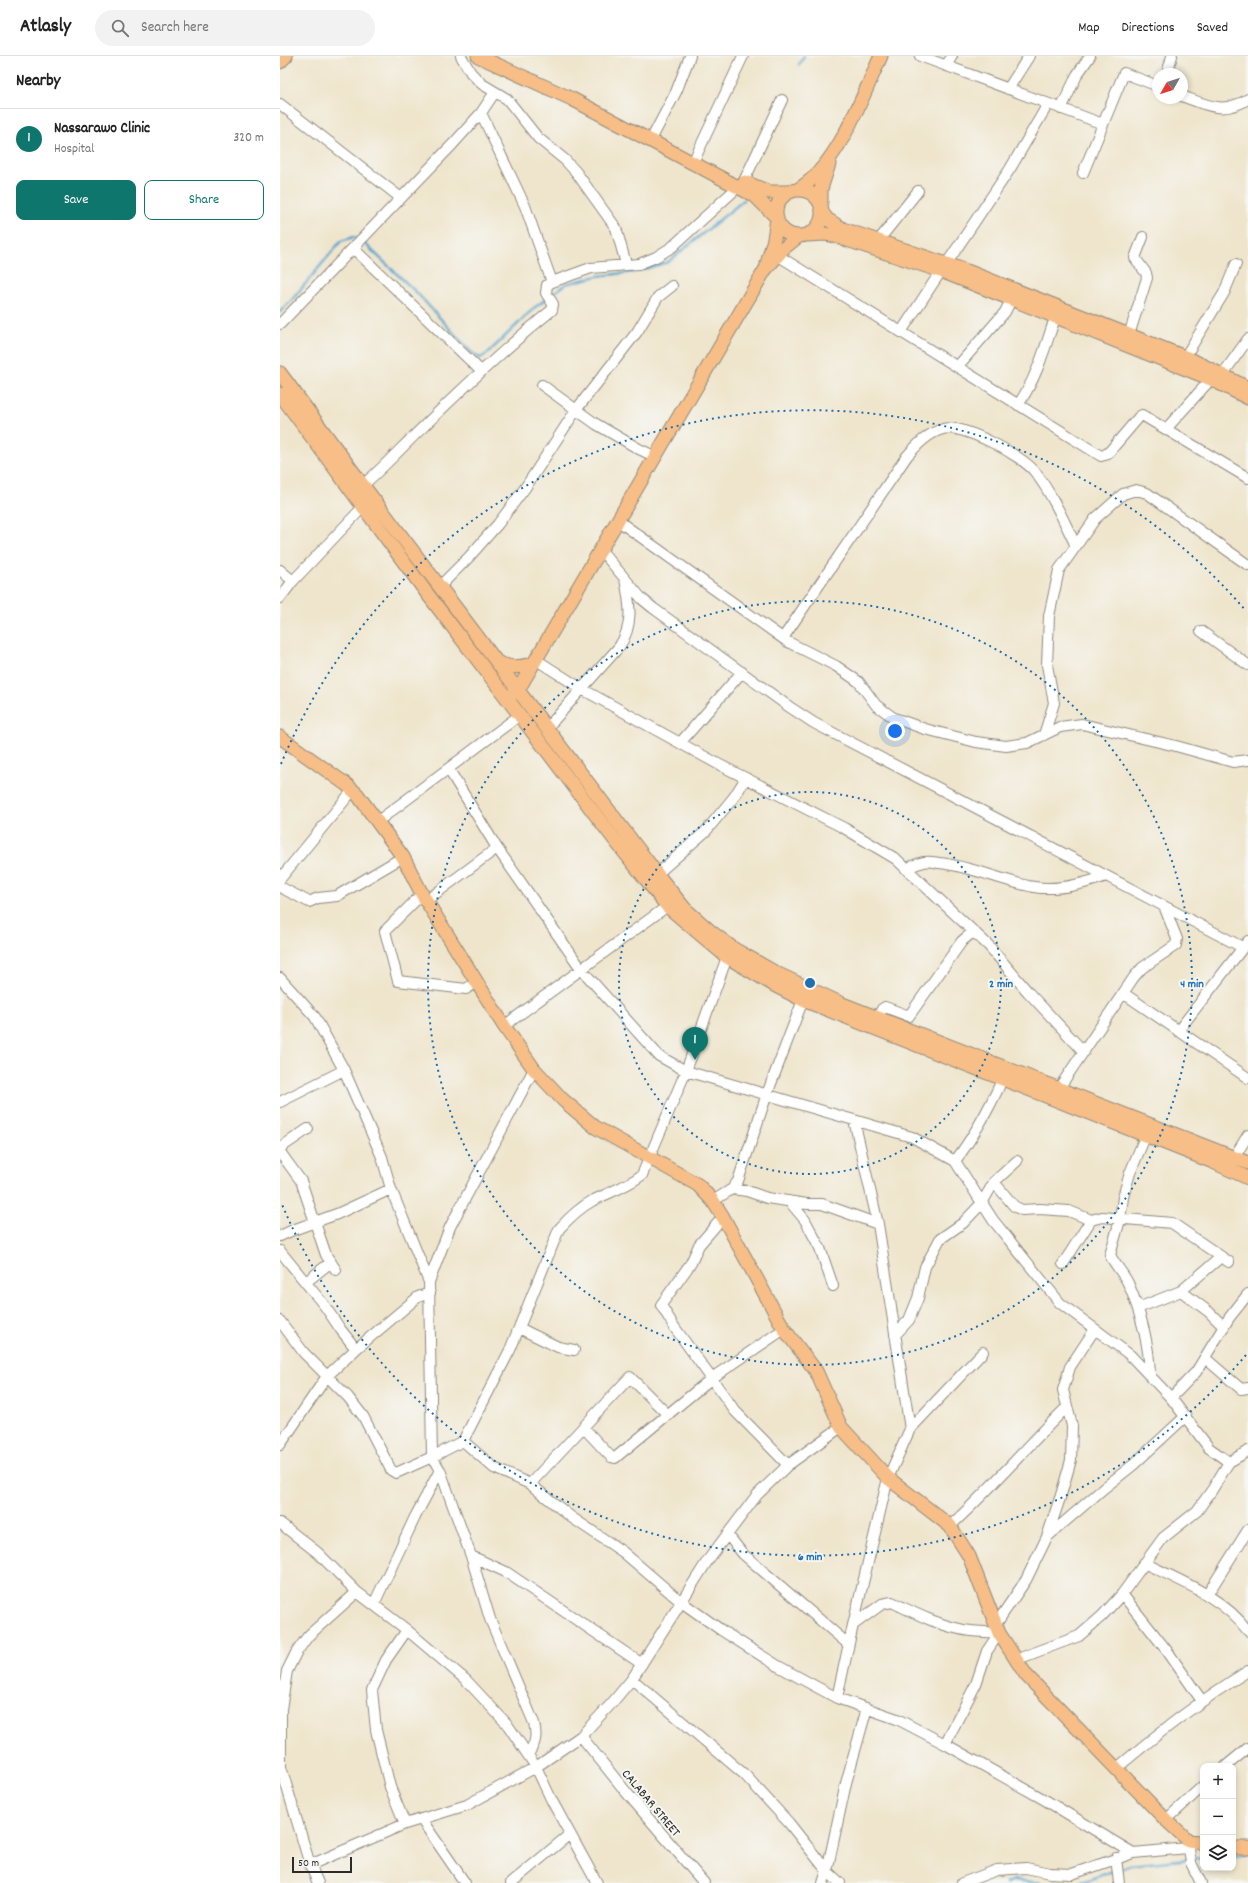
<!DOCTYPE html>
<meta charset="utf-8">
<style>
:root{--surface:#fff;--page:#f2f2f2;--text:#222;--muted:#767676;--line:#e0e0e0;--accent:#0f766e}
body{margin:0;font-family:Dekko,sans-serif;background:var(--page);color:var(--text)}
.controls{position:absolute;right:12px;bottom:12px;display:grid;overflow:hidden;border-radius:8px;box-shadow:0 2px 6px #0003}
.controls button{width:36px;height:36px;display:grid;place-items:center;padding:0;border:0;border-bottom:1px solid var(--line);background:var(--surface);color:var(--text);font:20px sans-serif}
.compass{position:absolute;left:872px;top:12px;width:36px;height:36px;border-radius:50%;background:var(--surface);box-shadow:0 2px 6px #0003;rotate:231deg}
.scale{position:absolute;left:12px;bottom:10px;width:60px;box-sizing:border-box;padding-left:4px;border:2px solid #2b2b2b;border-top:0;font-size:11px;line-height:14px;white-space:nowrap;color:#2b2b2b;-webkit-text-stroke:3px #f6f6f2;paint-order:stroke}
.you{position:absolute;left:615px;top:675px;width:14px;height:14px;margin:-10px;border:3px solid #fff;border-radius:50%;background:#1a73e8;box-shadow:0 0 0 6px #1a73e833}
.badge{display:grid;place-items:center;width:26px;height:26px;border-radius:50%;background:var(--accent);color:#fff;font-size:13px;font-weight:700}
.pin{position:absolute;translate:-50% -33px;filter:drop-shadow(0 1px 2px #0008)}
.pin::after{content:'';position:absolute;top:21px;width:14px;height:12px;background:inherit;clip-path:polygon(0 0,100% 0,50% 100%)}
.list{margin:0;padding:0;list-style:none}
h2{display:flex;justify-content:space-between;align-items:center;height:52px;margin:0;padding:0 16px;font-size:17px}
h2 small{font-size:13px;font-weight:400;color:var(--muted)}
.list li{display:grid;grid-template-columns:26px 1fr auto;gap:12px;align-items:center;box-sizing:border-box;height:60px;padding:0 16px;border-top:1px solid var(--line)}
.list b{display:block;font-size:15px;white-space:nowrap}
.list p{margin:0;font-size:13px;white-space:nowrap;color:var(--muted)}
.list em{font-size:13px;font-style:normal;color:var(--muted)}
.actions{display:flex;gap:8px;padding:12px 16px}
.actions a{flex:1;padding:9px 0;border:1px solid var(--accent);border-radius:8px;text-align:center;font-size:14px;color:var(--accent)}
.actions .main{background:var(--accent);color:#fff}
.icon{flex:none;width:22px;height:22px;fill:none;stroke:currentColor;stroke-width:2;stroke-linecap:round;stroke-linejoin:round}
.map{position:relative;flex:none;width:968px;height:1827px;overflow:hidden}
header{display:flex;align-items:center;gap:24px;box-sizing:border-box;height:56px;padding:0 20px;background:var(--surface);border-bottom:1px solid var(--line)}
header strong{font-size:19px}
nav{display:flex;gap:22px;margin-inline-start:auto;font-size:14px}
.search{width:280px;height:36px;background:var(--page);display:flex;align-items:center;gap:10px;box-sizing:border-box;padding:0 14px;border-radius:22px;color:var(--muted);font-size:15px}
main{display:flex}
aside{flex:1;background:var(--surface)}
.map>svg:first-child{display:block}
.lines{fill:none;stroke-linecap:round;stroke-linejoin:round}
.stream{stroke:#54a3ce;stroke-width:2.5}
.minor-casing{stroke:#8d887c;stroke-width:12}
.major-casing{stroke:#8d887c;stroke-width:15}
.minor{stroke:#fff;stroke-width:10}
.major{stroke:#f7be87;stroke-width:13}
.ring{fill:none;stroke:#1f6fb2;stroke-width:2;stroke-dasharray:2 4}
.labels{text-anchor:middle;stroke-width:4;stroke-linejoin:round;paint-order:stroke}
.street-label{font-size:13px;fill:#2b2b2b;stroke:#f6f6f2}
.centre{fill:#1f6fb2;stroke:#f6f6f2;stroke-width:2}
.ring-label{font-size:12px;text-anchor:middle;font-weight:bold;fill:#1f6fb2;stroke:#f6f6f2;stroke-width:4;stroke-linejoin:round;paint-order:stroke}
</style>
<header>
<strong>Atlasly</strong>
<div class="search"><svg class="icon" aria-label="search" viewBox="0 0 24 24"><circle cx="10" cy="10" r="6"/><path d="M15 15l6 6"/></svg>Search here</div>
<nav><a>Map</a><a>Directions</a><a>Saved</a></nav>
</header>
<main>
<aside>
<h2>Nearby<small></small></h2>
<ul class="list">
<li><span class="badge">1</span><div><b>Nassarawo Clinic</b><p>Hospital</p></div><em>320 m</em></li>
</ul>
<div class="actions"><a class="main">Save</a><a>Share</a></div>
</aside>
<div class="map">
<svg width="968" height="1827" viewBox="0 0 968 1827">
<rect width="100%" height="100%" fill="#f6f6f2"/>
<filter id="ink" filterUnits="userSpaceOnUse"><feTurbulence type="fractalNoise" baseFrequency=".025" numOctaves="2"/><feDisplacementMap in="SourceGraphic" scale="8" xChannelSelector="R" yChannelSelector="G"/><feConvolveMatrix kernelMatrix="1 2 1 2 8 2 1 2 1" color-interpolation-filters="sRGB"/></filter>
<filter id="wash" filterUnits="userSpaceOnUse"><feTurbulence type="fractalNoise" baseFrequency=".012" numOctaves="4" result="noise"/><feDisplacementMap in="SourceGraphic" scale="16" xChannelSelector="R" yChannelSelector="G"/><feGaussianBlur stdDeviation="0.9" result="paint"/><feColorMatrix in="noise" values="0 0 0 0 0 0 0 0 0 0 0 0 0 0 0 0 0 1.4 0 .05"/><feComposite in="paint" operator="in"/></filter>
<g filter="url(#wash)">
<rect width="100%" height="100%" fill="#efe5cc"/>
<g class="lines">
<path class="stream" d="M519,9L524,0
M83,186L137,237L191,296L200,302L207,298L254,252L267,242
M271,239L286,228L318,220L355,216L388,206L464,144
M0,256L11,245L61,185L74,181L78,184
M953,1800L968,1798
M914,1803L923,1802
M840,1813L850,1809L909,1803
M726,1827L734,1824L760,1827
M799,1827L836,1814"/>
</g>
</g>
<g filter="url(#ink)">
<g class="lines">
<g class="minor-casing">
<path id="minor" d="M181,0L191,17L202,28L227,43L258,82L285,104L296,116L336,172L346,208
M640,0L823,68
M666,10L672,0
M887,18L892,0
M728,33L749,0
M902,40C927,49 943,59 968,43
M0,48L121,142
M781,53L797,19L810,0
M201,57L245,150L272,226L311,212L359,208L376,201L392,191L458,131
M374,78L396,36L410,0
M416,100L463,0
M803,117L844,17L878,30
M464,125L502,44
M598,185L638,135
M74,193L201,315
M497,199L821,400L825,399L830,395L859,361L862,359L968,422
M667,207L730,113L768,48
M0,268L173,88L201,57L215,36
M621,276L661,215
M849,279L867,222L866,217L855,202L863,181
M905,301L944,237L956,208
M677,311L725,256L731,244
M943,318L968,283
M262,329L316,368L359,393L374,400
M738,349C756,323 764,295 774,265L777,261
M886,373L931,323
M83,429C104,411 122,391 142,372C184,331 226,291 272,254L273,248L266,237L267,229L272,226
M337,464L508,586L556,610L579,626L596,649L614,662L645,673L696,686L726,690L747,687L780,671L802,668L896,690L953,706L968,704
M320,493L362,543L373,552L508,650L534,667L962,891
M0,514L13,525
M159,531L189,501L218,468L245,432L296,354L357,276L378,241L392,230
M0,542L13,525L82,452
M921,575L968,609
M503,582L627,400C637,389 648,377 663,373C682,367 743,400 755,416C772,438 784,465 796,490
M255,603L302,633L438,708L564,772L616,803L709,890L748,936L804,996
M267,672L339,591C354,569 350,548 345,523
M764,679L774,647L767,609L769,560L779,514L815,463L843,438L856,434L867,437L968,509
M400,687L462,616
M169,714L217,792L302,914L379,1000L406,1015L632,1081L675,1105L713,1164L780,1247L850,1299L891,1342L929,1392L949,1406L968,1395
M98,765L240,659
M626,813C632,810 638,807 644,806C648,805 654,806 659,807C692,810 721,825 754,831C778,835 804,828 826,820
M377,818L426,775L454,741L466,722
M0,823L73,734
M0,831L29,846L38,842L57,840L123,801
M142,838L105,875L118,925L186,933L197,926
M147,844L217,792
M0,922L35,961L64,1014L102,1101L111,1133L149,1226L152,1401L183,1385L230,1294L279,1173C289,1162 299,1152 312,1145C330,1136 346,1131 362,1119L406,1015L447,901
M843,937L968,1022
M598,961L602,953L605,951L629,960L682,885L693,876
M224,970L393,846
M898,975L968,885
M779,1032L854,921L862,912L896,889L897,883L884,850
M0,1046L64,1014
M865,1081L850,1117L843,1141L840,1164L830,1199C835,1209 843,1217 848,1227C861,1257 869,1287 870,1319
M0,1092L28,1073
M0,1096L21,1125L46,1199L56,1214
M955,1100L968,1079
M675,1105C695,1079 709,1053 722,1024
M714,1126L734,1150L742,1154L760,1153L789,1155L811,1164
M452,1133L467,1135L487,1142L527,1148H542L598,1168
M433,1145L452,1133L458,1125L487,1038L523,944
M509,1145L525,1164L540,1192L553,1230
M443,1161L419,1189L411,1207L381,1249L395,1272L455,1355L508,1409
M0,1180L13,1174L57,1158L111,1133
M0,1195L44,1249L61,1274L76,1293
M783,1208L811,1164L822,1161L892,1167L949,1206
M26,1226L51,1206
M149,1226L170,1171L254,1013
M901,1235L929,1256L944,1271
M858,1252L901,1235L941,1201
M0,1265L24,1297L68,1341L83,1360L111,1414L116,1417L152,1401L160,1414L191,1500L210,1563L254,1667C257,1680 256,1687 248,1698
M239,1272L278,1291L294,1294
M615,1279L629,1264L638,1242L645,1211L660,1183L683,1167L702,1147L714,1126L737,1105
M925,1302L961,1333L968,1332
M891,1342L916,1316L949,1262L968,1238
M388,1359L350,1321L250,1428L291,1461L343,1496L400,1545L441,1574L498,1610L557,1642L617,1663L665,1688L765,1744L853,1797L908,1792
M303,1371L331,1401L335,1402L432,1322L504,1273
M630,1373L703,1296
M183,1385L214,1412L250,1428
M0,1389L47,1320L76,1293L138,1241L150,1237
M0,1467L38,1497L77,1536L127,1574L186,1624L227,1668L256,1711L272,1745L317,1827
M670,1470C712,1432 747,1390 787,1351
M447,1478L463,1498L568,1588
M767,1481L824,1432L853,1409L906,1360
M191,1500L226,1516L362,1608
M864,1507C901,1525 943,1541 968,1575
M842,1538L888,1596L922,1645
M927,1539L968,1474
M94,1548L135,1461L160,1414
M716,1568L746,1524L767,1481L781,1439L791,1404L792,1370L783,1334L790,1311L815,1273
M573,1569L602,1548L612,1546C636,1558 664,1572 691,1575C700,1576 709,1576 719,1577L707,1595L696,1628L665,1688
M735,1604L799,1580L822,1560L842,1538L883,1482L917,1455L932,1434L949,1406
M352,1623L465,1719L509,1767L547,1815L560,1827
M557,1642L573,1569L608,1422L630,1373L598,1168L574,1064
M301,1680L346,1736L424,1827
M946,1710L968,1692
M837,1712C878,1677 921,1644 968,1615
M141,1763L185,1827
M886,1764L923,1730
M125,1768L110,1731L96,1674L92,1634L106,1604L127,1574
M908,1786L911,1807L921,1827
M836,1802L839,1827
M30,1809L1,1711V1653L7,1615L16,1597L28,1580L77,1536
M38,1827L30,1809L125,1768L187,1749L256,1711L301,1680L332,1647L352,1623L428,1504L477,1439L508,1409L561,1371
M231,1827L290,1778
M543,1827L547,1815L566,1727L587,1652
M682,1827L717,1814L746,1812L770,1817L792,1818L853,1797"/>
</g>
<g class="major-casing">
<path id="major" d="M198,0L292,43L475,140L497,162L494,183L487,208
M0,6L6,0
M465,126L489,136H509
M517,134C557,112 582,41 601,0
M496 157a23 23 0 1 1 46 0a23 23 0 1 1-46 0Z
M541,151V133L549,108
M542,156L547,163L563,173L687,215L910,303L968,332
M527,179L545,178L555,180L661,215L931,323L968,342
M0,317L85,432L377,818L405,853L430,875L454,893L496,917L560,947L968,1107
M0,338L146,536L334,783L387,850L447,901L494,929L523,944L933,1106L968,1122
M217,606C230,612 238,612 252,608
M233,638L238,634L485,214L504,192L519,180
M0,681L67,729L77,738L123,801L142,838L224,970L254,1013L283,1044L315,1071L418,1129L433,1145L443,1161L504,1273L536,1315L561,1371L608,1422L670,1470L689,1500L719,1577L746,1619L886,1764L908,1784L923,1787
M953,1792H968"/>
</g>
<use href="#minor" class="minor"/>
<use href="#major" class="major"/>
</g>
</g>
<g class="ring">
<circle cx="530" cy="927" r="191"/>
<circle cx="530" cy="927" r="382"/>
<path d="M966 1299A573 573 0 0 1 1 1146M1 708A573 573 0 0 1 966 555"/>
</g>
<g class="labels">
<g class="street-label">
<text transform="translate(372 1746) rotate(50)" y="5">CALABAR STREET</text>
</g>
</g>
<circle cx="530" cy="927" r="6" class="centre"/>
<g class="ring-label">
<text x="721" y="931">2 min</text>
<text x="912" y="931">4 min</text>
<text x="530" y="1504">6 min</text>
</g>
</svg>
<div class="controls">
<button>+</button>
<button>−</button>
<button><svg class="icon" aria-label="layers" viewBox="0 0 24 24"><path d="M12 4l9 5-9 5-9-5zM3 14l9 5 9-5"/></svg></button>
</div>
<svg class="compass" viewBox="-18 -18 36 36"><path d="M0-13l5 13h-10z" fill="#e53935"/><path d="M0 13l5-13h-10z" fill="#767676"/></svg>
<div class="scale">50 m</div>
<div class="you"></div>
<div class="pin badge" style="left:415px;top:1004px">1</div>
</div>
</main>
